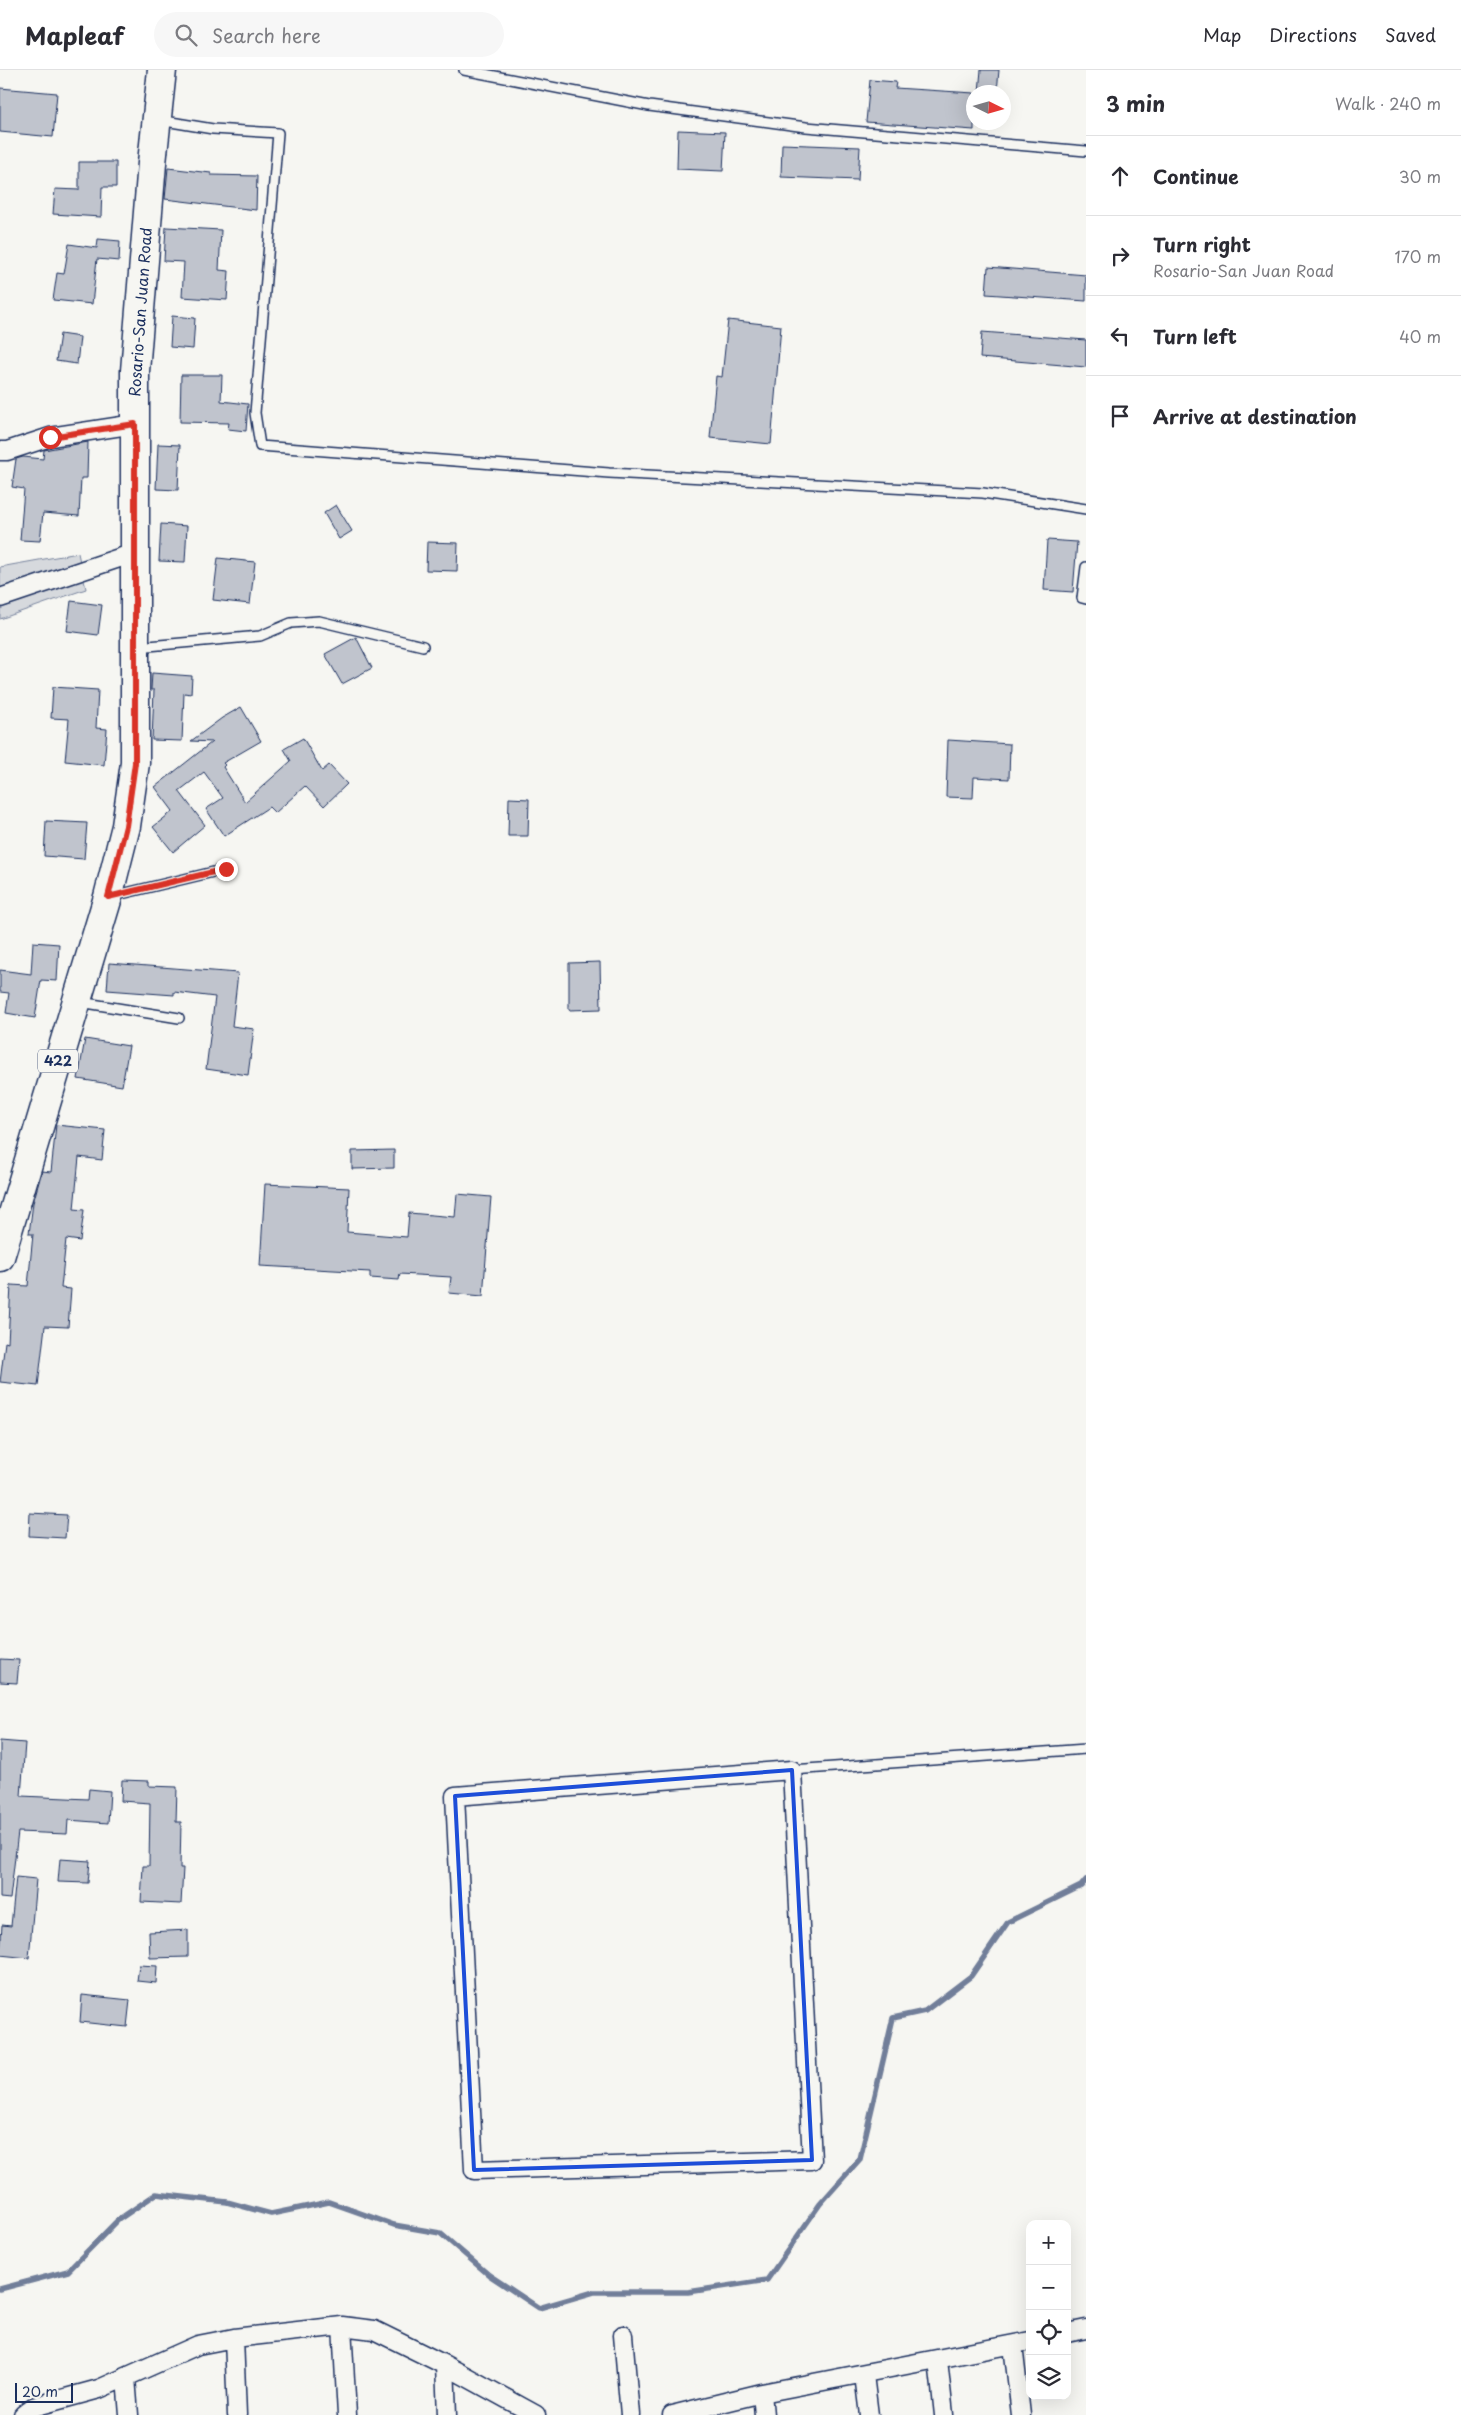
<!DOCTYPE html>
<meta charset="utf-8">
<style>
:root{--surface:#fff;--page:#f7f7f7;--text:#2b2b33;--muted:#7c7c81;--line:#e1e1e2}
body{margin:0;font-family:"Playpen Sans",sans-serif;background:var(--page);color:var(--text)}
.controls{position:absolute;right:15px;bottom:15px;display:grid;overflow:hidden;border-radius:10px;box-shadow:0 5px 20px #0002}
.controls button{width:45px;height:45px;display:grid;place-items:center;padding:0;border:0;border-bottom:1px solid var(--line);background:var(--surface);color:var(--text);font:25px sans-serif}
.compass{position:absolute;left:966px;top:15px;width:45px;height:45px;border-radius:50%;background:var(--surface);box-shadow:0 5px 20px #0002;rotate:95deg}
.scale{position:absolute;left:15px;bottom:12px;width:58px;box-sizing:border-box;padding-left:5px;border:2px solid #1b2f5e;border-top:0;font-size:14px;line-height:18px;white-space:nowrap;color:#1b2f5e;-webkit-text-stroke:4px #f6f6f2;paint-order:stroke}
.stop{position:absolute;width:15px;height:15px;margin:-11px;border:4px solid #d93025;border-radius:50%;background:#fff}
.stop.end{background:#d93025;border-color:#fff;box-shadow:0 1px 5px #0008}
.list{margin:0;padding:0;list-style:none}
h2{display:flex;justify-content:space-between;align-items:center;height:65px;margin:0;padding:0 20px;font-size:21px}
h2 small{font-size:16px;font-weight:400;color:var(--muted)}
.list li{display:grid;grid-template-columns:32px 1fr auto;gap:15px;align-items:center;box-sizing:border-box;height:80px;padding:0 20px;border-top:1px solid var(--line)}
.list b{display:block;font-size:19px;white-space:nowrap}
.list p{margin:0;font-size:16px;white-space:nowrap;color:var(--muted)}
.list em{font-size:16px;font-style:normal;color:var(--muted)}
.icon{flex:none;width:28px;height:28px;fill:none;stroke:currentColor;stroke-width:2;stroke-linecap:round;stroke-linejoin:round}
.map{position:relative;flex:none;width:1086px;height:2345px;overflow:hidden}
header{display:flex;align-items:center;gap:30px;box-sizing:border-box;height:70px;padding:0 25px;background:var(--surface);border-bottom:1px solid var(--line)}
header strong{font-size:24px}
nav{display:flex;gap:28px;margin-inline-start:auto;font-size:18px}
.search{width:350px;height:45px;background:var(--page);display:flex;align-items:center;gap:12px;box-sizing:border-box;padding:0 18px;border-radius:28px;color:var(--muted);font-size:19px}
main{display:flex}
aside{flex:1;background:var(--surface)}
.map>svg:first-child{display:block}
.green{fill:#d6d9dd;stroke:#78849e}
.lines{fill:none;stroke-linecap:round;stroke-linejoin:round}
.stream{stroke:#717e99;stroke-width:5.5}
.building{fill:#c0c4cd;stroke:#1b2f5e}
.service-casing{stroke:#1b2f5e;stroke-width:12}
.minor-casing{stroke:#1b2f5e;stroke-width:21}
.primary-casing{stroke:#1b2f5e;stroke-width:31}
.service{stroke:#f6f6f2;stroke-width:9}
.minor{stroke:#f6f6f2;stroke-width:18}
.primary{stroke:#f6f6f2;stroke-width:28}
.route{stroke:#d93025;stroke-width:6}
.marked{fill:none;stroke:#1d4ed8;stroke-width:4;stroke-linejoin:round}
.labels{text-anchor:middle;stroke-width:4;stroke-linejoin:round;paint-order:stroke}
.shield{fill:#f6f6f2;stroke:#5d6b8a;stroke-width:1}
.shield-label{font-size:14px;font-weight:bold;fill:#1b2f5e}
.street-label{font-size:15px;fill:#1b2f5e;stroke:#f6f6f2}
</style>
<header>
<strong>Mapleaf</strong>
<div class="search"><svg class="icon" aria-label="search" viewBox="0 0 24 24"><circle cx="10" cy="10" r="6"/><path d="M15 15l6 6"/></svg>Search here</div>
<nav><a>Map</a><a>Directions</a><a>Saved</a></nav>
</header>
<main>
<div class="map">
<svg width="1086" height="2345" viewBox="0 0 1086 2345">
<rect width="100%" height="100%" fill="#f6f6f2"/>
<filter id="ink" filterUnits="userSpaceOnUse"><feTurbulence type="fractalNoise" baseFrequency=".02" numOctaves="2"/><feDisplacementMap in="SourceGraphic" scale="10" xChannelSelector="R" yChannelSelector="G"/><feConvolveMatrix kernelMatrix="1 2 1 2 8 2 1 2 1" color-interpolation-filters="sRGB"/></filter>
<g filter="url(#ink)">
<path class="green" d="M78,483L86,519L0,549V497Z"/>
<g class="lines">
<path class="stream" d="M0,2219L68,2201L118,2150L156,2124L227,2132L271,2144L329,2132L394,2155L440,2163L489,2205L539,2238L594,2222H688L767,2210L820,2134L860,2089L893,1948L925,1941L971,1906L1008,1852L1081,1816L1086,1810"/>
</g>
<path class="building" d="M981,0H999L997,22H979Z
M870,10L896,12L895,18L974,23V60L866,52Z
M0,18L57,23L53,67L0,62Z
M678,60L725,62L723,101L677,99Z
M782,74L860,77L858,110L781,107Z
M79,92H116V117H102L101,147L53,144L55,119L79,120Z
M168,98L211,103V105L257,106L256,140L165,129Z
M166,157L221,160L219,200L229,201L227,230L182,227L184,192L164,191Z
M98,169L120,171L119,191L97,189L92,234L53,230L57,203L64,204L69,174L97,178Z
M988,197L1086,205V231L986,224Z
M172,246L195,248L193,279L170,277Z
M728,250L781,256L771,374L710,368L716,306L722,307Z
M982,262L1086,270V297L980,288Z
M60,264L80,267L77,294L56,291Z
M181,305H222L221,331L248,334L246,361L228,359L229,353L180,352Z
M88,372L87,408H81L79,446L43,443L40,471L20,470L24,419L12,417L16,389L23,387L43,389L44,380Z
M158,374L180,375L178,420L156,419Z
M336,435L352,461L339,469L324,443Z
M161,454L187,456L185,492L159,491Z
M1047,470L1077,472L1073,522L1044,520Z
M427,472L458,473L457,501L426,500Z
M218,488L255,492L250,534L213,530Z
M71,531L102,535L98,565L67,561Z
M356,567L372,598L342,614L325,584Z
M152,603L192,606L191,624L184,623L182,671L152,670L154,620H151Z
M53,617L98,620L96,658L107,659L104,695L65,691L69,649L51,648Z
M241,637L261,671L223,693L225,695L223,697L245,732L291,691L284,679L303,668L322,701L329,695L347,714L324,736L305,716L275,743L269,737L224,766L206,739L223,728L204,702L179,721L205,755L173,782L153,757L173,741L155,717L212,672L191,671L222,648Z
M948,670L1010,674L1009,709L974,707L973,728L946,727Z
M509,728L529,729L528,766H508Z
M46,751L87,753L84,789L44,786Z
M33,872L59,874L57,911L41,910L35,948L6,943L9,923L0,922V900L31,904Z
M600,892L601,939L569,940V893Z
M109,893L238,903L232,956L254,959L248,1005L206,999L215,927L174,922V925L107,920Z
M85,969L129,976L122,1016L78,1009Z
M56,1055L105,1060L102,1090L79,1087L74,1139L84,1140L80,1171L66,1169L61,1218L71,1219L68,1257L45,1256L38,1316L0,1312L5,1272L8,1273L11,1215L28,1216L33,1164H29L33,1133L42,1101L51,1102Z
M394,1080V1098L352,1099V1081Z
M265,1114L349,1118L347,1162L407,1167L409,1143L455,1147L457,1124L491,1127L483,1226L449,1223L451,1207L400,1204L399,1210L370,1208V1202L260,1196Z
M30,1443L67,1445L65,1468L29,1466Z
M0,1589L19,1590L17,1613L0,1612Z
M0,1671L25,1673L21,1726L88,1729L89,1719L110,1721L108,1753L68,1750L67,1764L18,1762L10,1829L0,1828Z
M122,1710L149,1711V1716L177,1717L176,1752H181L180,1798H183L181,1834L141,1832L143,1796H149L150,1733L121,1731Z
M60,1789L90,1791L88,1813L58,1812Z
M16,1807L36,1809L29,1888L0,1885L2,1855L11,1856Z
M188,1860V1887L150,1888L149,1862Z
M139,1895L157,1896L156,1913L137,1911Z
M82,1925L130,1930L127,1957L80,1952Z"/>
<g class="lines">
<g class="service-casing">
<path id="service" d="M464,0L649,36L806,57L1086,81
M159,50L213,59L278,63L255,343L260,376L609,403L983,423L1086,439
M1086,497L1082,528L1086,529
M137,577L260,566L291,553L319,551L423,576
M113,826L226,799
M80,932L179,948
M792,1700L1086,1679"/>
</g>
<g class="minor-casing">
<path id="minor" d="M0,381H7L50,367L135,354
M0,528L134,483
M792,1700L812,2090L474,2100L455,1726Z
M342,2256L347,2345
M1067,2263L1086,2259
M623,2265L630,2345
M234,2268L237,2345
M1013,2275L1021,2345
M938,2290L944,2345
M445,2295L447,2345
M864,2305L869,2345
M126,2308L129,2345
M762,2323L764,2345
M23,2345L33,2337L99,2319L198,2275L234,2268L342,2256L374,2260L445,2295L536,2345
M672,2345L762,2323L1030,2271"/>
</g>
<g class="primary-casing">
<path id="primary" d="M0,1187L108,827L126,756L135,693V301L152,93L162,0"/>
</g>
<use href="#service" class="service"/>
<use href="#minor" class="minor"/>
<use href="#primary" class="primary"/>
</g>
</g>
<g class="lines" filter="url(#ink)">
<path class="route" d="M50,367L135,354V693L126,756L108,827L226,799"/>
</g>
<path class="marked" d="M792,1700L812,2090L474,2100L455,1726Z"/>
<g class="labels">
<rect class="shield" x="38" y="979.5" width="40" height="23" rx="4"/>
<g class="shield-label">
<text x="58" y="996">422</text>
</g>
<g class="street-label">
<text transform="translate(141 242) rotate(-86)" y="5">Rosario-San Juan Road</text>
</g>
</g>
</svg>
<div class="controls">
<button>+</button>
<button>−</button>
<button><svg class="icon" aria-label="locate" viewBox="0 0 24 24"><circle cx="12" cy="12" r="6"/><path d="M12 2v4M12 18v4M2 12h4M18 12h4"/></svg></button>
<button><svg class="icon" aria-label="layers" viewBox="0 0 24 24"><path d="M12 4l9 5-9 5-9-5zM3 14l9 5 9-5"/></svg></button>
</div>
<svg class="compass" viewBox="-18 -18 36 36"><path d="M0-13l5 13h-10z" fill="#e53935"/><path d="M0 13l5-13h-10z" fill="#7c7c81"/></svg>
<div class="scale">20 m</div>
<div class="stop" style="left:50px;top:367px"></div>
<div class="stop end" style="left:226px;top:799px"></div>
</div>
<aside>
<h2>3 min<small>Walk · 240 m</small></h2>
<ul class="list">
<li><svg class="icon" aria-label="ahead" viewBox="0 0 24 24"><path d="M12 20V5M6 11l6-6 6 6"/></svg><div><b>Continue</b></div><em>30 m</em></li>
<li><svg class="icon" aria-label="right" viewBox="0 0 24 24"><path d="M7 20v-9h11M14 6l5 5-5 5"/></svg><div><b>Turn right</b><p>Rosario-San Juan Road</p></div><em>170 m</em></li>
<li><svg class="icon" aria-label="left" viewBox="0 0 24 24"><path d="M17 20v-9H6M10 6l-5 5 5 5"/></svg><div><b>Turn left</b></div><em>40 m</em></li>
<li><svg class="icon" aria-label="arrive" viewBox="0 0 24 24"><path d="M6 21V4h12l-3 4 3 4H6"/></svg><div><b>Arrive at destination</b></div></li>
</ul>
</aside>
</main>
